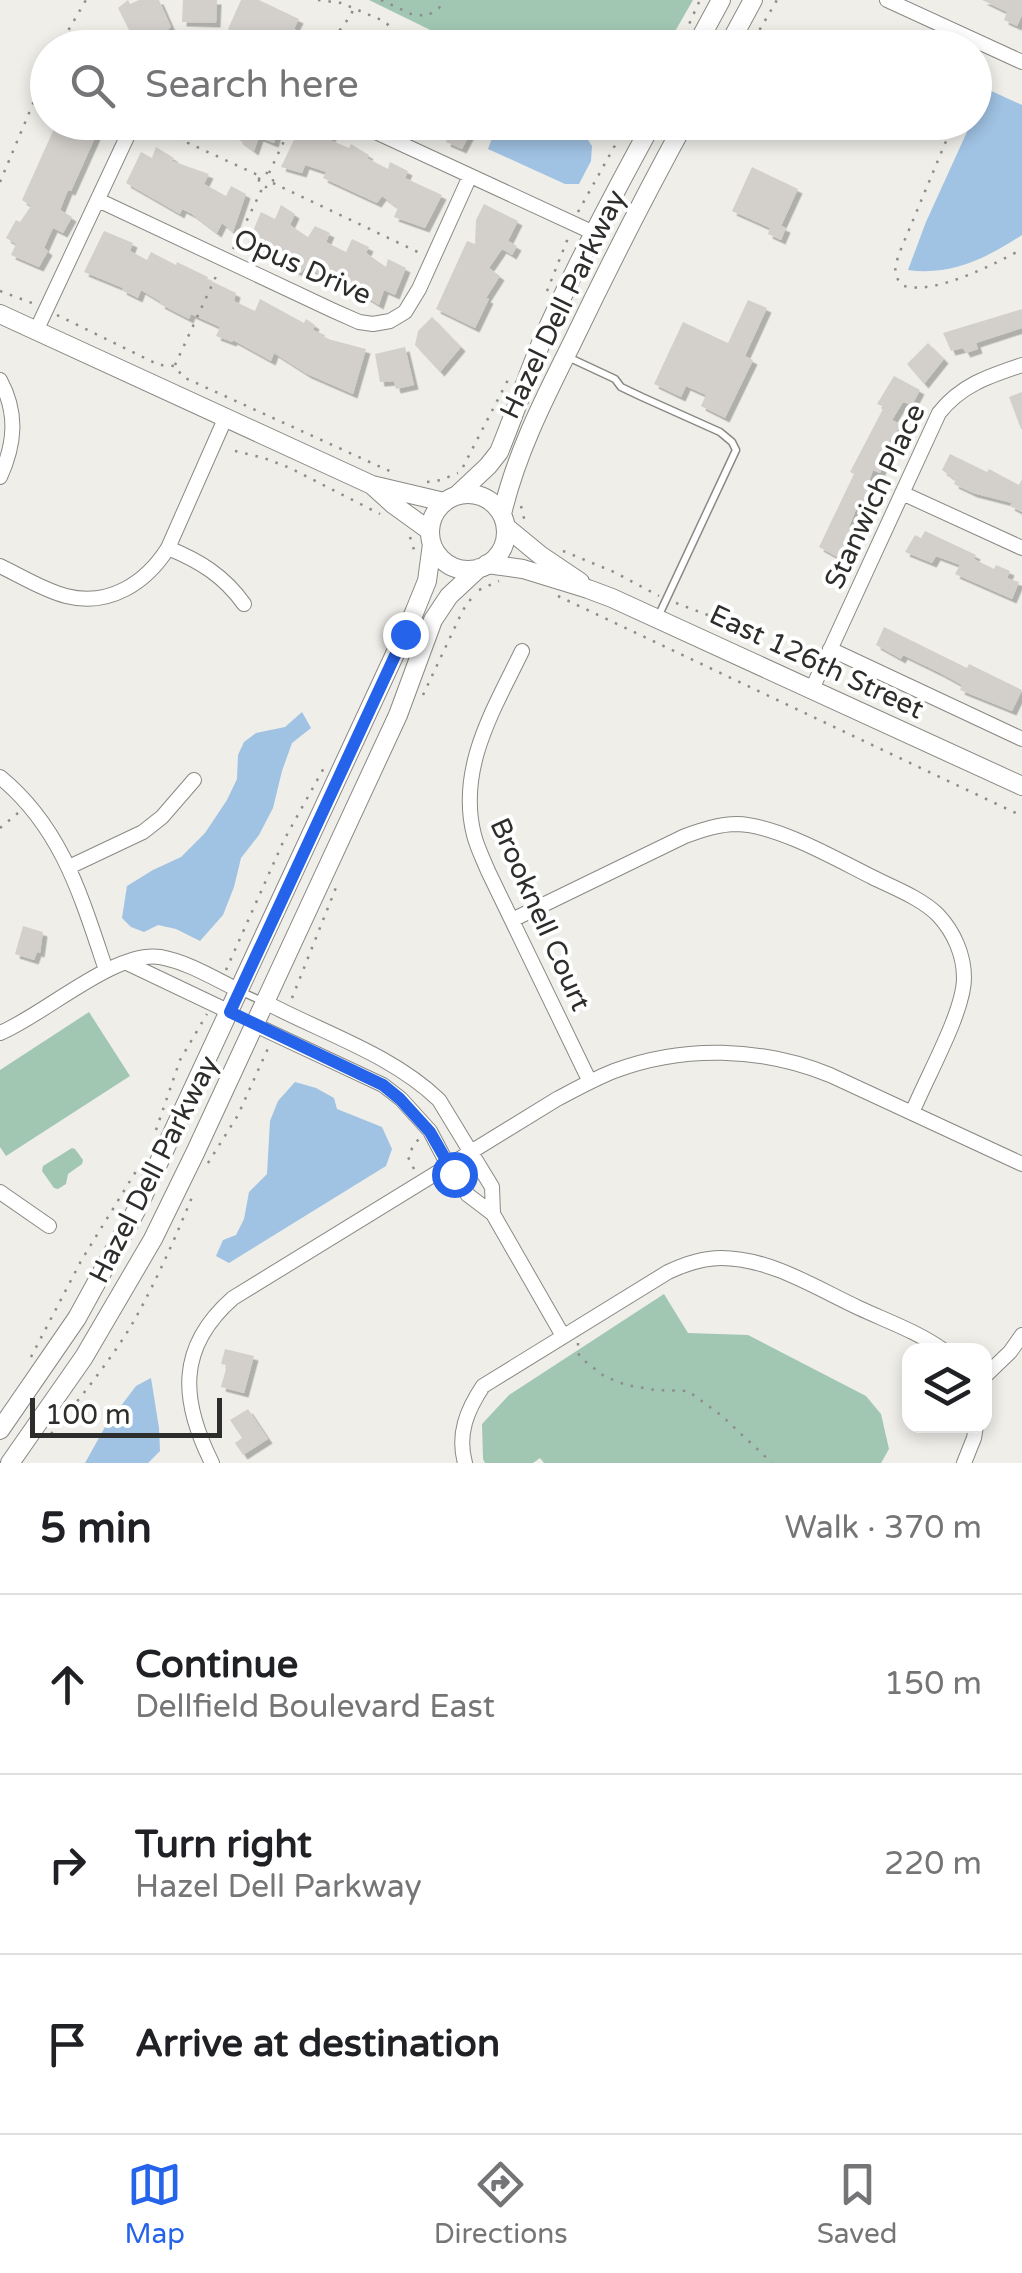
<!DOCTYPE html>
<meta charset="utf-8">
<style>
:root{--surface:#fff;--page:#f6f6f6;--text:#202124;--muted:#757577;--line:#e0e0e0;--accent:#2563eb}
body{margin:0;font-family:"Varela Round",sans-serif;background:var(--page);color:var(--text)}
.controls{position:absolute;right:30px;bottom:30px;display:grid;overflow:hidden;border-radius:20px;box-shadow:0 5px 15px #0003}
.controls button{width:90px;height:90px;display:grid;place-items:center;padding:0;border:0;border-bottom:2px solid var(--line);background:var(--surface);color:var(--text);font:50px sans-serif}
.scale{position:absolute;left:30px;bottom:25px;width:192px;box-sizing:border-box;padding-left:10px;border:5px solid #2d2d2b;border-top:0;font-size:28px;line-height:35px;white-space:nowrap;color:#2d2d2b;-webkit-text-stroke:8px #fff;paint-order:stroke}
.stop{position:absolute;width:30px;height:30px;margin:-22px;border:8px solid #2563eb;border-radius:50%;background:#fff}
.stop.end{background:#2563eb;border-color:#fff;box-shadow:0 2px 10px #0008}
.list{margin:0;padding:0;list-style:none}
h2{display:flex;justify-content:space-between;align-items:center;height:130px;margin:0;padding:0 40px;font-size:42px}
h2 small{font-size:32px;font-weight:400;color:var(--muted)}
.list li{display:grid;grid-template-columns:65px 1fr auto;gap:30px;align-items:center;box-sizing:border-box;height:180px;padding:0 40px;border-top:2px solid var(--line)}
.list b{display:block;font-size:38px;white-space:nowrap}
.list p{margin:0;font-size:32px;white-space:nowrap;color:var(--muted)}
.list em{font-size:32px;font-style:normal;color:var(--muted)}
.icon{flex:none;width:55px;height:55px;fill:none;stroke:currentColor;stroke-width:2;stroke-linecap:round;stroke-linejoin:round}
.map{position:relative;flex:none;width:1022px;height:1463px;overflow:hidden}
.search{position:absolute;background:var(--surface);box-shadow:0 5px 15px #0003;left:30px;right:30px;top:30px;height:110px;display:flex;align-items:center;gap:25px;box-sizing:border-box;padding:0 35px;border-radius:55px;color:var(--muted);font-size:38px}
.sheet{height:670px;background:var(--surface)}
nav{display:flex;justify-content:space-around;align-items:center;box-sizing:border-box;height:140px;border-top:2px solid var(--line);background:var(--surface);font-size:28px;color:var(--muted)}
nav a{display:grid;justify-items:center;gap:5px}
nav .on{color:var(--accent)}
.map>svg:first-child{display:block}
.green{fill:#a1c7b2}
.water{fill:#a0c2e3}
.building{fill:#d3d0cc;filter:url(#shadow)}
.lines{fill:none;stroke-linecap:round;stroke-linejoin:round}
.service-casing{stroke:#8a8984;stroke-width:9}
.minor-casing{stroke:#8a8984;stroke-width:16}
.tertiary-casing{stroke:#8a8984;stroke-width:20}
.secondary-casing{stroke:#8a8984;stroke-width:20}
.path{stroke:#8d8d89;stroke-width:2.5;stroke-dasharray:2.5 8;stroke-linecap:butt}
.service{stroke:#fff;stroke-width:6}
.minor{stroke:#fff;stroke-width:14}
.tertiary{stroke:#fff;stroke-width:18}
.secondary{stroke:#fff;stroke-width:18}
.route{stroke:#2563eb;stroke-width:12}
.labels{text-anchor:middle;stroke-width:8;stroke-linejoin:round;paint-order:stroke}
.street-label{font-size:28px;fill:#2d2d2b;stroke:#fff}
</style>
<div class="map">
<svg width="1022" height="1463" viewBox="0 0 1022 1463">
<defs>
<filter id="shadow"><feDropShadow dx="4.5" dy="4.5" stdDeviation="0" flood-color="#0004"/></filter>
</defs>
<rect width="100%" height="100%" fill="#efeee9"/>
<path class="green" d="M369,0H693L666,47H465Z
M89,1012L130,1076L6,1156L0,1147V1070Z
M72,1148L75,1149L83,1160L82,1164L68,1174L66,1184L58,1189L54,1188L42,1171L43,1166Z
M664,1294L688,1333L748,1335L866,1396L881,1414L889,1449L881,1463H544L540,1458L533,1463H485L483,1459L482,1424L509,1395Z"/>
<path class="water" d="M987,89L1022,105V235C987,258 951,276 908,270L926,222L971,123L974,122L975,116Z
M498,122L569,123L582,131L592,146L591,161L579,184H565L488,149Z
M302,712L311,728L292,743L282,771L273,808L259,835L241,858L234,887L223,915L200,941L176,929L158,925L144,932L131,927L122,918L127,886L153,870L181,857L205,833L227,800L237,779L238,755L244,742L256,733L285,727Z
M295,1082L316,1088L334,1098L337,1109L382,1127L392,1149L386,1166L229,1263L216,1256L223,1240L236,1235L244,1219L249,1192L267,1174L270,1121L278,1101Z
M151,1378L159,1428L160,1451L148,1463H85L105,1427L136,1386Z"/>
<path class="building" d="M128,0L130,4L139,0H159L171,27L143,48H138L118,8Z
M183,0H217L216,23L182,22Z
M241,0H259L299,19L294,29L306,36L302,48H252L228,29Z
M982,0H1022V15L1017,26L1004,20L1007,12Z
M100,31L134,48H92Z
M341,36L368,47V48H336Z
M57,122H102L71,191L68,190L60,210L72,217L63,233L53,228L44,248L48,251L39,267L11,255L16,244L6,238L16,220L20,222L31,206L22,200Z
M222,122H281L274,143L259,137L254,151L238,139L240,133Z
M434,122H476L462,149L446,142L449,132Z
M302,123L332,136L330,140L349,148L351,144L369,155L367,158L388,169L390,162L408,171L405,178L442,195L425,228L394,217L398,208L382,196L377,203L323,178L326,172L305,165L302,173L281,167Z
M156,147L174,158L172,161L209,174L204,184L226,196L231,186L246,194L233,232L222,223L217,233L192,214L182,209L180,214L126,183L141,152L152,158Z
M752,167L798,189L781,226L786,228L781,240L768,234L770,228L732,211Z
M484,204L518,221L508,241L517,246L512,255L502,249L489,268L500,276L486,298L489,299L475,328L436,309L467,241L475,244L476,220Z
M281,205L295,214L290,225L308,237L315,226L330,233L326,242L346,252L352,239L369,247L366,253L386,267L388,259L406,268L395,295L384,290L379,305L338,280L335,289L322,282L324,277L306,266L301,273L284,266L287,259L248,243L261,212L275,219Z
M104,231L133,243L130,251L147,260L151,252L176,265L177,262L208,277L207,279L236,293L234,301L255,311L260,299L304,323L306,319L315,325L313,330L325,335L324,338L366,349L353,394L307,374L274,353L271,361L233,340L232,342L216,336L220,327L191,314L189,319L160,304L161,302L141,290L138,298L122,290L123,288L84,272Z
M748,300L767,308L745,356L753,360L725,418L701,406L706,395L686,386L681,397L654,384L683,322L728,343Z
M1022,309V328L976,343L978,349L966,353L963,348L951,351L943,333Z
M432,317L461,347L440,372L415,345L418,331Z
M928,343L944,359L924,384L907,364Z
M405,347L414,385L396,389L394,381L380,382L375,354Z
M894,376L920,390L912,405L903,402L892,420L901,425L878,457L885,461L880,473L873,470L866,491L869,492L863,510L857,507L849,527L854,529L839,558L819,547L854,474L850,472L884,407L877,404Z
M1022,392V429H1021L1009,397Z
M950,454L987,472L989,469L1019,485L1022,479V512L1010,506L1012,503L973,493L954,484L956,480L942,470Z
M925,531L976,555L974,559L994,569L996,565L1010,571L1007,578L1019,582L1012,599L955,574L960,565L936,556L932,563L905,552L915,535L921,538Z
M884,627L967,668L969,664L1022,690L1012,711L960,690L962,685L940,673L903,655L901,659L876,645Z
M23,926L43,932L40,953L37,952L34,960L15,954Z
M225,1349L254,1356L244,1393L221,1387L227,1365L221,1364Z
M248,1409L268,1439L243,1455L235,1443L242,1438L230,1420Z"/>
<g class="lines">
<g class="service-casing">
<path id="service" d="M570,358L615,379L621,387L642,397L720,432L732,442L736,450L658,617
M240,991L264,1002"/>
</g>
<g class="minor-casing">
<path id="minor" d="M887,0L1022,62
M354,122L594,233
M98,200L332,310L359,322L373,324L390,321L405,312L419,289L470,176
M36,331L134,122
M0,380C18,413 15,444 0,477
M902,493L1022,548
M168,548C200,561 224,576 244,604
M0,566C21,576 43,590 66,596C109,607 146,583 168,548L225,419
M830,649L1022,739
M522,651C494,709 457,768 474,835C477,847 483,859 488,871L590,1082
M812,689L939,413C961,385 989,376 1022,365
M0,777C62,828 81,896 106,970
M69,867L143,832L162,817L194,780
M512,920L685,836C702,830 719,824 737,824C777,825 836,859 872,877C894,888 921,898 938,915C954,932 964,955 964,978C964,1012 926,1078 912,1113
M127,963L230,1012
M265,1002C323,1033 391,1054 439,1100L492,1187L493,1214
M255,1025L383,1085L401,1099L430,1131L449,1167L468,1195L493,1214L563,1336
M0,1033C44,1015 115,950 160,957C188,962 215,979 240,991
M0,1192L49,1226
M984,1377L1010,1352L1022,1335
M212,1463C181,1401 176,1348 233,1298L557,1099C576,1089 594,1079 614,1071C683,1045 761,1047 830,1075L1022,1164
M465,1463C457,1434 467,1410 483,1386L668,1272C685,1264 703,1258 721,1258C770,1258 816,1288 859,1308C887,1321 918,1332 943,1350
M964,1463L974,1438L976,1426"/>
</g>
<g class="tertiary-casing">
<path id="tertiary" d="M0,314L372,485L444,502
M372,485L394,505L430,531
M506,527L540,555L580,582
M487,564L523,569L588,589L612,598L1022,786"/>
</g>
<g class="secondary-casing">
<path id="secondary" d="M695,48L721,0
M727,48L753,0
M430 532a38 38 0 1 1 76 0a38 38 0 1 1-76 0Z
M456,496L488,466L499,452C514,416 526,379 541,343C574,268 613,195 653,122
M502,514C516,454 544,399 572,343C608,268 645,195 685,122
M0,1430L77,1318L138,1207L414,613L427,581L432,544
M10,1463L84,1357L153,1239L195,1153L398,715L433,620L449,596L479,568"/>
</g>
<path class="path" d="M318,0L341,3L384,21L413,48
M381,0L411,14L427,16L439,8L444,0
M685,33L700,0
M58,48L86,0
M328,48C335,33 348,23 354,8
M749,48L777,0
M974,75L982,58
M596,122L616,139
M954,122L901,249C896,263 890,275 904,286C935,295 995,264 1022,249
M149,125L260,176
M259 180a7 7 0 1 1 14 0a7 7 0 1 1-14 0Z
M269,173L293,122
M0,182L48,68
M273,183L422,254
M578,212L618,140L629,122
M233,249L263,187
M0,291L32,303
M547,291L568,238
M57,315L159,365L175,366L183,377L396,474
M175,365L218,272
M235,451L264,458L290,468L380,514
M463,467L510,376
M427,482L441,480L458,473
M521,506L525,522
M410,537L415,553
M563,551L614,572L659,596
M479,590L499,581
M558,596L1022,816
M676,603L721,620
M423,695L463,610L473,596
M0,828L18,813
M226,970L284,840L325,766
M292,998L337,885
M156,1130L180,1060L207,1014
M208,1163L238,1115L269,1046
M414,1169L408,1157L414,1144L419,1139
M578,1343V1353L581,1358L604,1376L626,1385L655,1390L688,1391L722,1416L772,1463
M31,1357L81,1261L138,1168
M51,1434C79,1399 108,1364 131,1326C155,1284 174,1241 192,1197"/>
<use href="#service" class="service"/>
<use href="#minor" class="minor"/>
<use href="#tertiary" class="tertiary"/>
<use href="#secondary" class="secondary"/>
</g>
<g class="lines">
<path class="route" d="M405,634L230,1012L383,1085L400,1099L430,1132L454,1174"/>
</g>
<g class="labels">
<g class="street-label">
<text transform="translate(303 266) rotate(24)" y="10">Opus Drive</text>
<text transform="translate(562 304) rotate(-64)" y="10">Hazel Dell Parkway</text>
<text transform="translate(874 496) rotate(-65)" y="10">Stanwich Place</text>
<text transform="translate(817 661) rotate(25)" y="10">East 126th Street</text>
<text transform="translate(541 914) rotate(66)" y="10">Brooknell Court</text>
<text transform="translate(153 1169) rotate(-63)" y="10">Hazel Dell Parkway</text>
</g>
</g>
</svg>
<div class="controls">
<button><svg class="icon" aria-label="layers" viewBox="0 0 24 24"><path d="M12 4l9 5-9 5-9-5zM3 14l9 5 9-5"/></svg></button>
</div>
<div class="scale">100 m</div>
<div class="stop" style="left:454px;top:1174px"></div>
<div class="stop end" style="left:405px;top:634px"></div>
<div class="search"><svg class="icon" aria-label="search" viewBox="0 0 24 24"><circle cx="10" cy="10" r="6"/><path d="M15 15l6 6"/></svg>Search here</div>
</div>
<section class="sheet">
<h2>5 min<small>Walk · 370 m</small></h2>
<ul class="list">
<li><svg class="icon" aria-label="ahead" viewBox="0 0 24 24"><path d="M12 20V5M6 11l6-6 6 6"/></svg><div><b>Continue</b><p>Dellfield Boulevard East</p></div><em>150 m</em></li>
<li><svg class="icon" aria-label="right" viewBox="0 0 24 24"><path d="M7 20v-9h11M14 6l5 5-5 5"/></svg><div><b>Turn right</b><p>Hazel Dell Parkway</p></div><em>220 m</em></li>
<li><svg class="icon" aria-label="arrive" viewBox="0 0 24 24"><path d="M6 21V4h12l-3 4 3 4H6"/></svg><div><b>Arrive at destination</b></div></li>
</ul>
</section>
<nav>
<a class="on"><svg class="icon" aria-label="map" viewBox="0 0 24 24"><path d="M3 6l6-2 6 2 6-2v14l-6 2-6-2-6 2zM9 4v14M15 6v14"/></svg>Map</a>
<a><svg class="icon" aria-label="directions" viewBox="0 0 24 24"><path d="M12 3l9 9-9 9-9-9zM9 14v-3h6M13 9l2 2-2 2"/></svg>Directions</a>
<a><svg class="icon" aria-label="saved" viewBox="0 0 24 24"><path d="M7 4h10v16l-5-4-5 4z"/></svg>Saved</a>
</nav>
